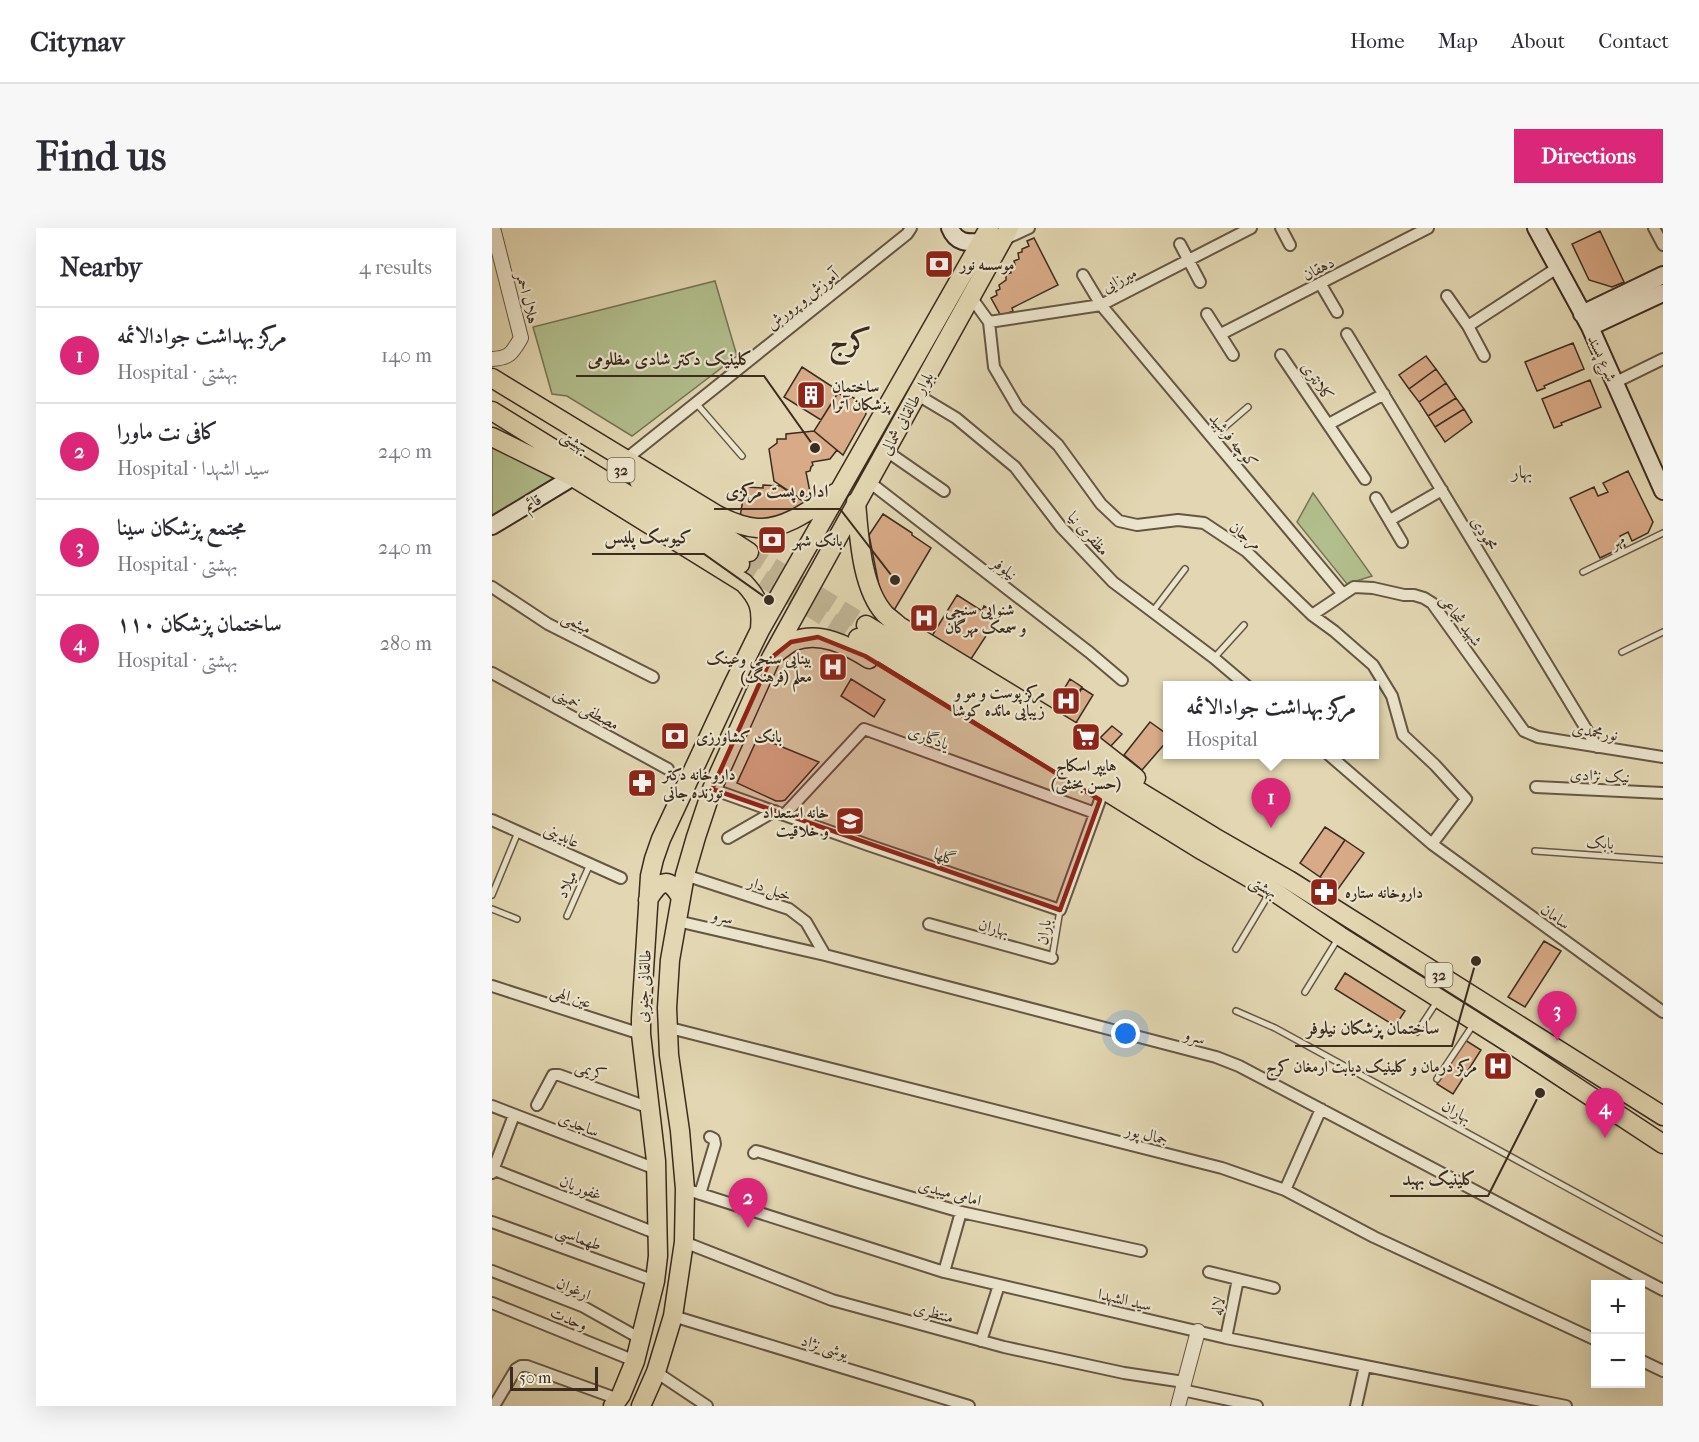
<!DOCTYPE html>
<meta charset="utf-8">
<style>
:root{--surface:#fff;--page:#f7f7f7;--text:#2b2b33;--muted:#7c7c81;--line:#e1e1e2;--accent:#db2777}
body{margin:0;font-family:"IM FELL French Canon",Amiri,serif;background:var(--page);color:var(--text)}
.controls{position:absolute;right:18px;bottom:18px;display:grid;overflow:hidden;border-radius:0px;box-shadow:0 6px 24px #0002}
.controls button{width:54px;height:54px;display:grid;place-items:center;padding:0;border:0;border-bottom:2px solid var(--line);background:var(--surface);color:var(--text);font:30px sans-serif}
.scale{position:absolute;left:18px;bottom:15px;width:88px;box-sizing:border-box;padding-left:6px;border:3px solid #3b2b20;border-top:0;font-size:16px;line-height:21px;white-space:nowrap;color:#3b2b20;-webkit-text-stroke:4px #ece5cd;paint-order:stroke}
.you{position:absolute;left:634px;top:806px;width:21px;height:21px;margin:-15px;border:4px solid #fff;border-radius:50%;background:#1a73e8;box-shadow:0 0 0 9px #1a73e833}
.badge{display:grid;place-items:center;width:39px;height:39px;border-radius:50%;background:var(--accent);color:#fff;font-size:20px;font-weight:700}
.pin{position:absolute;translate:-50% -50px;filter:drop-shadow(0 2px 3px #0008)}
.pin::after{content:'';position:absolute;top:32px;width:21px;height:18px;background:inherit;clip-path:polygon(0 0,100% 0,50% 100%)}
.popup{position:absolute;left:671px;top:453px;width:216px;height:78px;box-sizing:border-box;display:grid;place-content:center;border-radius:0px;background:var(--surface);filter:drop-shadow(0 2px 4px #0005);font-size:20px;white-space:nowrap;color:var(--muted)}
.popup b{font-size:22px;color:var(--text)}
.popup::after{content:'';position:absolute;left:50%;top:100%;margin-left:-12px;border:12px solid transparent;border-top-color:var(--surface)}
.list{margin:0;padding:0;list-style:none}
h2{display:flex;justify-content:space-between;align-items:center;height:78px;margin:0;padding:0 24px;font-size:26px}
h2 small{font-size:20px;font-weight:400;color:var(--muted)}
.list li{display:grid;grid-template-columns:39px 1fr auto;gap:18px;align-items:center;box-sizing:border-box;height:96px;padding:0 24px;border-top:2px solid var(--line)}
.list b{display:block;font-size:22px;white-space:nowrap}
.list p{margin:0;font-size:20px;white-space:nowrap;color:var(--muted)}
.list em{font-size:20px;font-style:normal;color:var(--muted)}
.map{position:relative;flex:none;width:1171px;height:1178px;overflow:hidden;border-radius:0px}
header{display:flex;align-items:center;gap:36px;box-sizing:border-box;height:84px;padding:0 30px;background:var(--surface);border-bottom:2px solid var(--line)}
header strong{font-size:28px}
nav{display:flex;gap:33px;margin-inline-start:auto;font-size:21px}
.intro{display:flex;align-items:center;justify-content:space-between;box-sizing:border-box;height:144px;padding:0 36px}
h1{margin:0;font-size:42px}
.button{padding:15px 27px;border-radius:0px;background:var(--accent);color:#fff;font-size:21px;font-weight:700}
main{display:flex;gap:36px;padding:0 36px}
aside{flex:1;background:var(--surface);border-radius:0px;box-shadow:0 6px 24px #0002}
.map>svg:first-child{display:block}
.green{fill:#b2be8d;stroke:#767456;stroke-width:1.5}
.building{fill:#d9aa87;stroke:#3b2b20;stroke-width:1.5}
.lines{fill:none;stroke-linecap:round;stroke-linejoin:round}
.primary-tunnel{stroke:#c1b595;stroke-width:18;stroke-dasharray:18 9;stroke-linecap:butt}
.service-casing{stroke:#655644;stroke-width:8}
.minor-casing{stroke:#655644;stroke-width:14}
.tertiary-casing{stroke:#655644;stroke-width:16}
.secondary-casing{stroke:#3b2b20;stroke-width:20}
.primary-casing{stroke:#3b2b20;stroke-width:21}
.service{stroke:#ece5cd;stroke-width:5}
.minor{stroke:#ece5cd;stroke-width:10}
.tertiary{stroke:#ece5cd;stroke-width:14}
.secondary{stroke:#ece5cd;stroke-width:16}
.primary{stroke:#e2d7b2;stroke-width:18}
.marked{fill:#8f2418;fill-opacity:0.2;stroke:#8f2418;stroke-width:4.5;stroke-linejoin:round}
.labels{text-anchor:middle;stroke-width:4.5;stroke-linejoin:round;paint-order:stroke}
.shield{fill:#ece5cd;stroke:#706354;stroke-width:1.5}
.shield-label{font-size:15px;font-weight:bold;fill:#3b2b20}
.poi-label{font-size:16px;font-weight:bold;fill:#3b2b20;stroke:#ece5cd;text-anchor:start}
.street-label{font-size:16px;fill:#3b2b20;stroke:#ece5cd}
.neighbourhood-label{font-size:18px;fill:#3b2b20;stroke:#ece5cd}
.town-label{font-size:28px;font-weight:bold;fill:#3b2b20;stroke:#ece5cd}
.leader{fill:none;stroke:#3b2b20;stroke-width:2}
.callout-dot{fill:#3b2b20;stroke:#ece5cd;stroke-width:2}
.callout-label{font-size:18px;text-anchor:middle;font-weight:bold;fill:#3b2b20;stroke:#ece5cd;stroke-width:4.5;stroke-linejoin:round;paint-order:stroke}
</style>
<header>
<strong>Citynav</strong>
<nav><a>Home</a><a>Map</a><a>About</a><a>Contact</a></nav>
</header>
<div class="intro"><h1>Find us</h1><a class="button">Directions</a></div>
<main>
<aside>
<h2>Nearby<small>4 results</small></h2>
<ul class="list">
<li><span class="badge">1</span><div><b>مرکز بهداشت جوادالائمه</b><p>Hospital · بهشتى</p></div><em>140 m</em></li>
<li><span class="badge">2</span><div><b>کافی نت ماورا</b><p>Hospital · سید الشهدا</p></div><em>240 m</em></li>
<li><span class="badge">3</span><div><b>مجتمع پزشکان سینا</b><p>Hospital · بهشتى</p></div><em>240 m</em></li>
<li><span class="badge">4</span><div><b>ساختمان پزشکان ۱۱۰</b><p>Hospital · بهشتى</p></div><em>280 m</em></li>
</ul>
</aside>
<div class="map">
<svg width="1171" height="1178" viewBox="0 0 1171 1178">
<rect width="100%" height="100%" fill="#e2d7b2"/>
<filter id="stains"><feTurbulence type="fractalNoise" baseFrequency=".00333" numOctaves="4"/><feColorMatrix values="0 0 0 0 .2 0 0 0 0 .09 0 0 0 0 .02 0 0 0 .5 -.17"/></filter>
<radialGradient id="worn" r=".72"><stop offset=".6" stop-color="#630" stop-opacity="0"/><stop offset="1" stop-color="#630" stop-opacity=".3"/></radialGradient>
<path class="green" d="M223,53L245,128L140,208L75,168L60,166L41,99Z
M0,212L71,247L0,289Z
M821,265L880,348L855,356L805,294Z"/>
<path class="building" d="M1108,3L1132,54L1120,59L1097,52L1080,16Z
M542,10L566,57L520,80L521,83L509,88L499,70L505,67L504,63L508,61L507,57L514,52V46L519,45L518,40L523,37L522,33L527,31L526,25L530,24V21L537,18L535,13Z
M1081,115L1092,141L1052,158L1053,160L1045,163L1033,134Z
M934,128L944,141L917,161L907,147Z
M310,139L347,163L329,192L292,169Z
M944,141L954,155L927,174L917,161Z
M1098,152L1109,179L1069,195L1070,197L1062,200L1050,171Z
M954,155L964,170L936,188L927,174Z
M346,165L356,172L360,169L371,175L374,186L351,227L322,203Z
M964,170L972,181L943,199L936,188Z
M972,181L980,194L953,214L943,199Z
M322,203L345,222L338,231L320,234L321,237L319,239L318,243L314,244L319,269H312V273L282,253L277,221L285,215V211H294V206Z
M1136,243L1161,294L1156,305L1140,313L1136,304L1128,308L1133,318L1108,330L1078,270L1102,259L1106,268L1116,264L1111,255Z
M271,257L288,258L315,276L280,291H258L248,289L253,259L271,260Z
M391,286L420,305V307L439,320L401,384L391,378L377,307Z
M465,367L490,383L492,378L507,388L477,434L438,411Z
M359,451L393,472L382,489L349,468Z
M578,451L590,459L567,496L555,489Z
M590,460L601,467L579,503L568,496Z
M658,494L676,507V512L650,542L632,527Z
M620,498L630,506L618,519L607,511Z
M266,509L327,534L293,572L290,573H284L245,555Z
M833,599L853,612L828,649L808,635Z
M853,612L872,625L846,661L828,649Z
M1052,713L1069,723L1033,779L1016,769Z
M853,745L913,783L903,798L843,761Z
M973,812L989,822L961,866L945,856Z"/>
<g class="lines">
<path class="primary-tunnel" d="M257,324L374,397
M248,336L366,410"/>
<g class="service-casing">
<path id="service" d="M204,175L250,228
M720,210L756,179
M1091,344L1171,305
M661,383L693,341
M1130,424L1171,404
M722,430L752,397
M831,458V457
M1043,623L1171,632
M0,667L26,604
M0,681L25,691
M75,688L98,636
M744,721L777,666
M560,730L568,682
M813,764L847,709
M744,783L783,800L1171,1012
M925,804L946,772
M945,851L981,797"/>
</g>
<g class="minor-casing">
<path id="minor" d="M789,0L798,17
M1162,0L1171,17
M511,12L537,0
M688,16L708,54
M591,47L609,77L851,366
M828,55L845,84
M955,68L976,98L992,128
M479,69L497,94L502,139L526,180L566,217L609,276L627,293L645,297L686,292L712,295L754,323L820,387L842,403L881,437L900,468L911,507L943,537L974,571L940,616
M715,86L741,127
M497,94L609,77L759,0
M976,98L1065,40
M729,106L936,0
M855,106L1105,519
M789,127L873,251
M1122,155L1171,131
M424,166L464,190L523,239L569,299L621,354L722,430L755,458
M837,196L892,166
M393,222L452,263
M134,231L415,6L419,0
M376,253L597,424L630,452
M884,270L910,314
M898,292L950,262
M0,359L56,396L161,449
M820,387L862,359L881,360L912,367H922L932,370L940,375L1032,503L1046,509L1171,529
M0,445L176,541
M836,526L940,616L1171,784
M1044,559L1171,565
M220,561L376,617L568,682L608,572
M292,587L372,501L603,585
M0,592L129,650
M236,610L283,583
M193,647L297,681L314,694L333,727
M185,693L333,727L724,829L747,838L1171,1062
M437,696L560,730
M0,758L149,806
M174,799L730,940L793,962L882,1009L1104,1112
M45,877L61,847H67L158,880
M0,878L164,941
M262,925L264,923L268,924L363,953L469,984L649,1023
M0,941L166,1006
M0,945L22,887
M193,961L452,1044L734,1110L1074,1178
M793,962L829,881
M208,966L223,916L222,911L218,909
M0,994L163,1053
M192,1014L340,1072L512,1119L632,1145L692,1154
M0,1043L90,1078L149,1111
M452,1044L469,984
M717,1044L782,1060
M0,1075L143,1133
M181,1088L477,1178
M734,1110L746,1051
M489,1113L507,1057
M1148,1132L1171,1143
M164,1144L215,1178
M690,1162L765,1178
M2,1178L24,1141L29,1138H35L126,1171
M864,1178L873,1138"/>
</g>
<g class="tertiary-casing">
<path id="tertiary" d="M0,131C18,130 20,125 29,110L1,0
M686,1178L706,1103"/>
</g>
<g class="secondary-casing">
<path id="secondary" d="M458,0C464,15 475,15 489,14
M1044,0L1098,99L1171,263
M1090,86L1171,47
M1098,99L1171,65
M0,298L81,249"/>
</g>
<g class="primary-casing">
<path id="primary" d="M0,150L225,287C237,293 251,299 265,300C294,302 322,279 345,264
M0,183L248,336
M0,209L81,249L252,355C267,371 270,380 268,401
M147,253L257,324
M364,274C367,307 369,360 393,386C397,390 403,394 407,398L602,517L644,550
M374,397L722,609L797,652L1171,888
M366,410L711,623L787,667L848,708L1022,818L1171,916
M282,427C288,422 295,416 302,413C328,403 355,417 377,431
M156,672C167,653 177,647 189,670
M121,1178L129,1167L143,1133L163,1053L166,1028L164,933L149,806V790L158,648L162,631L169,611L241,457L268,402L497,0
M149,1178L164,1144L181,1088L192,1014L193,961L188,903L177,827L175,780L178,732L193,647L204,609L220,561L279,430L517,0"/>
</g>
<use href="#service" class="service"/>
<use href="#minor" class="minor"/>
<use href="#tertiary" class="tertiary"/>
<use href="#secondary" class="secondary"/>
<use href="#primary" class="primary"/>
</g>
<path class="marked" d="M326,409L373,428L608,572L568,682L220,561L279,430L299,414Z"/>
<defs>
<g id="bank-square" transform="scale(1.5)"><rect x="-9" y="-9" width="18" height="18" rx="4" fill="#8f2418" stroke="#ece5cd"/><path d="M-6-4H6V4H-6ZM0-2.3a2.3 2.3 0 1 0 0 4.6a2.3 2.3 0 1 0 0-4.6Z" fill="#fff"/></g>
<g id="building-square" transform="scale(1.5)"><rect x="-9" y="-9" width="18" height="18" rx="4" fill="#8f2418" stroke="#ece5cd"/><path d="M-4-6H4V6H1V3H-1V6H-4ZM-2.5-4.3h1.7v1.8h-1.7ZM.8-4.3h1.7v1.8H.8ZM-2.5-1h1.7V.8h-1.7ZM.8-1h1.7V.8H.8Z" fill="#fff"/></g>
<g id="hospital-square" transform="scale(1.5)"><rect x="-9" y="-9" width="18" height="18" rx="4" fill="#8f2418" stroke="#ece5cd"/><path d="M-5-5h3v3.5h4V-5h3V5h-3V1.5h-4V5h-3Z" fill="#fff"/></g>
<g id="supermarket-square" transform="scale(1.5)"><rect x="-9" y="-9" width="18" height="18" rx="4" fill="#8f2418" stroke="#ece5cd"/><path d="M-6-5.5h2.5l.6 2H6L4.5 2H-2.5L-4.4-4H-6ZM-1.5 3.2a1.3 1.3 0 1 0 .1 0ZM3 3.2a1.3 1.3 0 1 0 .1 0Z" fill="#fff"/></g>
<g id="pharmacy-square" transform="scale(1.5)"><rect x="-9" y="-9" width="18" height="18" rx="4" fill="#8f2418" stroke="#ece5cd"/><path d="M-2-6h4v4h4v4h-4v4h-4v-4h-4v-4h4Z" fill="#fff"/></g>
<g id="school-square" transform="scale(1.5)"><rect x="-9" y="-9" width="18" height="18" rx="4" fill="#8f2418" stroke="#ece5cd"/><path d="M0-5L7-2L0 1L-7-2ZM-4 1L0 2.5L4 1V4Q0 6-4 4Z" fill="#fff"/></g>
</defs>
<g fill-rule="evenodd">
<use href="#bank-square" x="447" y="36"/>
<use href="#building-square" x="319" y="167"/>
<use href="#bank-square" x="280" y="312"/>
<use href="#hospital-square" x="432" y="390"/>
<use href="#hospital-square" x="341" y="439"/>
<use href="#hospital-square" x="574" y="473"/>
<use href="#bank-square" x="183" y="508"/>
<use href="#supermarket-square" x="594" y="509"/>
<use href="#pharmacy-square" x="150" y="555"/>
<use href="#school-square" x="358" y="593"/>
<use href="#pharmacy-square" x="832" y="664"/>
<use href="#hospital-square" x="1006" y="838"/>
</g>
<g class="labels">
<g class="shield">
<rect x="115.5" y="230" width="27" height="24" rx="4.5"/>
<rect x="933.5" y="735" width="27" height="24" rx="4.5"/>
</g>
<g class="shield-label">
<text x="129" y="247">32</text>
<text x="947" y="752">32</text>
</g>
<g class="poi-label">
<text x="468" y="42">موسسه نور</text>
<text x="340" y="164">ساختمان<tspan x="340" dy="18">پزشکان آترا</tspan></text>
<text x="301" y="318">بانک شهر</text>
<text x="453" y="387">شنوایی سنجی<tspan x="453" dy="18">و سمعک مهرگان</tspan></text>
<text x="320" y="436" text-anchor="end">بینایی سنجی وعینک<tspan x="320" dy="18">معلم (فرهنگ)</tspan></text>
<text x="553" y="470" text-anchor="end">مرکز پوست و مو و<tspan x="553" dy="18">زیبایی مائده کوشا</tspan></text>
<text x="204" y="514">بانک کشاورزی</text>
<text x="594" y="543" text-anchor="middle">هایپر اسکاج<tspan x="594" dy="18">(حسن بخشی)</tspan></text>
<text x="171" y="552">داروخانه دکتر<tspan x="171" dy="18">توزنده جانی</tspan></text>
<text x="337" y="590" text-anchor="end">خانه استعداد<tspan x="337" dy="18">و خلاقیت</tspan></text>
<text x="853" y="670">داروخانه ستاره</text>
<text x="985" y="844" text-anchor="end">مرکز درمان و کلینیک دیابت ارمغان کرج</text>
</g>
<g class="street-label">
<text transform="translate(826 40) rotate(-27)" y="6">دهقان</text>
<text transform="translate(627 51) rotate(-27)" y="6">میرزایی</text>
<text transform="translate(36 70) rotate(76)" y="6">هلال احمر</text>
<text transform="translate(310 71) rotate(-38)" y="6">آموزش و پرورش</text>
<text transform="translate(1111 130) rotate(66)" y="6">شرع پسند</text>
<text transform="translate(826 153) rotate(55)" y="6">کلانتری</text>
<text transform="translate(414 185) rotate(-61)" y="6">بلوار طالقانی شمالی</text>
<text transform="translate(742 212) rotate(50)" y="6">كوچه فرشيد</text>
<text transform="translate(83 213) rotate(32)" y="6">بهشتى</text>
<text transform="translate(40 274) rotate(-31)" y="6">قائم</text>
<text transform="translate(597 305) rotate(48)" y="6">مظفری نیا</text>
<text transform="translate(993 305) rotate(59)" y="6">محمودی</text>
<text transform="translate(754 307) rotate(37)" y="6">مرجان</text>
<text transform="translate(1125 312) rotate(-26)" y="6">مهر</text>
<text transform="translate(513 340) rotate(38)" y="6">نیلوفر</text>
<text transform="translate(969 392) rotate(52)" y="6">شهید شجاعی</text>
<text transform="translate(85 394) rotate(27)" y="6">میثمی</text>
<text transform="translate(95 480) rotate(29)" y="6">مصطفی خمینی</text>
<text transform="translate(1103 503) rotate(9)" y="6">نورمحمدی</text>
<text transform="translate(437 509) rotate(20)" y="6">یادگاری</text>
<text transform="translate(1108 547) rotate(3)" y="6">نیک نژادی</text>
<text transform="translate(70 607) rotate(24)" y="6">عابدینی</text>
<text transform="translate(1108 614) rotate(4)" y="6">بابک</text>
<text transform="translate(453 628) rotate(19)" y="6">گلها</text>
<text transform="translate(74 656) rotate(-66)" y="6">میلاد</text>
<text transform="translate(772 658) rotate(30)" y="6">بهشتى</text>
<text transform="translate(278 660) rotate(20)" y="6">خیل دار</text>
<text transform="translate(231 688) rotate(13)" y="6">سرو</text>
<text transform="translate(1064 688) rotate(36)" y="6">سامان</text>
<text transform="translate(502 699) rotate(15)" y="6">بهاران</text>
<text transform="translate(551 704) rotate(-81)" y="6">باران</text>
<text transform="translate(151 758) rotate(-87)" y="6">طالقانی جنوبی</text>
<text transform="translate(79 768) rotate(18)" y="6">عین الهی</text>
<text transform="translate(703 808) rotate(15)" y="6">سرو</text>
<text transform="translate(99 842) rotate(20)" y="6">کریمی</text>
<text transform="translate(965 883) rotate(29)" y="6">بهاران</text>
<text transform="translate(87 896) rotate(21)" y="6">ساجدی</text>
<text transform="translate(655 906) rotate(14)" y="6">جمال پور</text>
<text transform="translate(89 959) rotate(21)" y="6">غفوریان</text>
<text transform="translate(458 964) rotate(15)" y="6">امامی میبدی</text>
<text transform="translate(87 1009) rotate(20)" y="6">طهماسبی</text>
<text transform="translate(82 1060) rotate(23)" y="6">ارغوان</text>
<text transform="translate(633 1071) rotate(13)" y="6">سید الشهدا</text>
<text transform="translate(725 1078) rotate(-78)" y="6">لاله</text>
<text transform="translate(442 1084) rotate(15)" y="6">منتظری</text>
<text transform="translate(77 1090) rotate(22)" y="6">وحدت</text>
<text transform="translate(333 1118) rotate(17)" y="6">یوشی نژاد</text>
</g>
<g class="neighbourhood-label">
<text x="1030" y="250">بهار</text>
</g>
<g class="town-label">
<text x="358" y="122">کرج</text>
</g>
</g>
<path class="leader" d="M323 220L272 148H84M403 352L348 281H222M277 372L212 326H100M984 733L960 818H803M1048 865L996 968H898"/>
<g class="callout-dot">
<circle cx="323" cy="220" r="6"/>
<circle cx="403" cy="352" r="6"/>
<circle cx="277" cy="372" r="6"/>
<circle cx="984" cy="733" r="6"/>
<circle cx="1048" cy="865" r="6"/>
</g>
<g class="callout-label">
<text x="178" y="137">کلینیک دکتر شادی مظلومی</text>
<text x="285" y="269">اداره پست مرکزی</text>
<text x="156" y="315">کیوسک پلیس</text>
<text x="881" y="806">ساختمان پزشکان نیلوفر</text>
<text x="947" y="957">کلینیک بهبد</text>
</g>
<rect width="100%" height="100%" filter="url(#stains)"/>
<rect width="100%" height="100%" fill="url(#worn)"/>
</svg>
<div class="controls">
<button>+</button>
<button>−</button>
</div>
<div class="scale">50 m</div>
<div class="you"></div>
<div class="pin badge" style="left:779px;top:600px">1</div>
<div class="popup"><b>مرکز بهداشت جوادالائمه</b>Hospital</div>
<div class="pin badge" style="left:256px;top:1000px">2</div>
<div class="pin badge" style="left:1065px;top:813px">3</div>
<div class="pin badge" style="left:1113px;top:910px">4</div>
</div>
</main>
